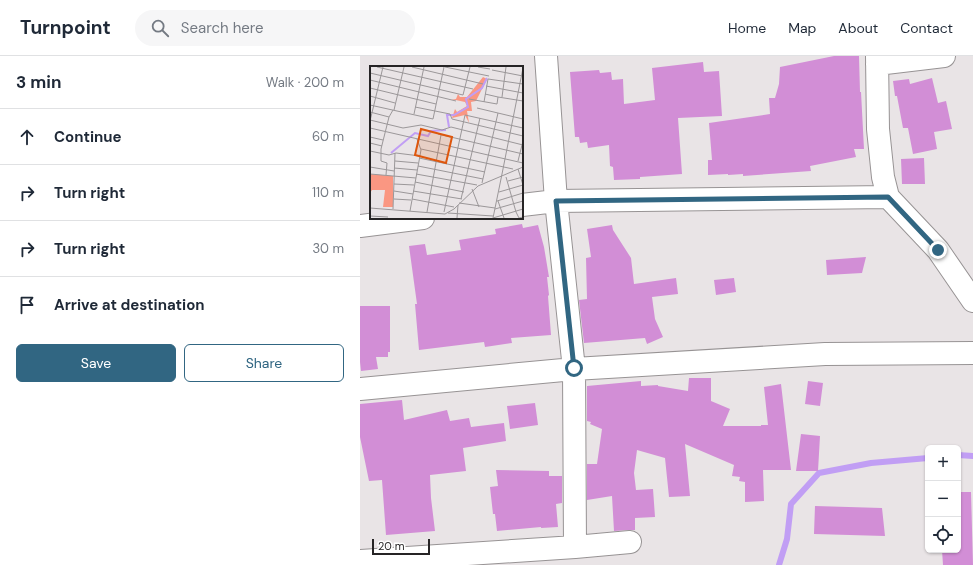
<!DOCTYPE html>
<meta charset="utf-8">
<style>
:root{--surface:#fff;--page:#f6f6f7;--text:#1f2937;--muted:#747a83;--line:#e0e1e3;--accent:#316682}
body{margin:0;font-family:"DM Sans",sans-serif;background:var(--page);color:var(--text)}
.controls{position:absolute;right:12px;bottom:12px;display:grid;overflow:hidden;border-radius:6px;box-shadow:0 1px 3px #0004}
.controls button{width:36px;height:36px;display:grid;place-items:center;padding:0;border:0;border-bottom:1px solid var(--line);background:var(--surface);color:var(--text);font:20px sans-serif}
.scale{position:absolute;left:12px;bottom:10px;width:58px;box-sizing:border-box;padding-left:4px;border:2px solid #262425;border-top:0;font-size:11px;line-height:14px;white-space:nowrap;color:#262425;-webkit-text-stroke:3px #fff;paint-order:stroke}
.stop{position:absolute;width:12px;height:12px;margin:-9px;border:3px solid #316682;border-radius:50%;background:#fff}
.stop.end{background:#316682;border-color:#fff;box-shadow:0 1px 4px #0008}
.list{margin:0;padding:0;list-style:none}
h2{display:flex;justify-content:space-between;align-items:center;height:52px;margin:0;padding:0 16px;font-size:17px}
h2 small{font-size:13px;font-weight:400;color:var(--muted)}
.list li{display:grid;grid-template-columns:26px 1fr auto;gap:12px;align-items:center;box-sizing:border-box;height:56px;padding:0 16px;border-top:1px solid var(--line)}
.list b{display:block;font-size:15px;white-space:nowrap}
.list em{font-size:13px;font-style:normal;color:var(--muted)}
.actions{display:flex;gap:8px;padding:12px 16px}
.actions a{flex:1;padding:9px 0;border:1px solid var(--accent);border-radius:6px;text-align:center;font-size:14px;color:var(--accent)}
.actions .main{background:var(--accent);color:#fff}
.icon{flex:none;width:22px;height:22px;fill:none;stroke:currentColor;stroke-width:2;stroke-linecap:round;stroke-linejoin:round}
.map{position:relative;flex:none;width:613px;height:509px;overflow:hidden}
header{display:flex;align-items:center;gap:24px;box-sizing:border-box;height:56px;padding:0 20px;background:var(--surface);border-bottom:1px solid var(--line)}
header strong{font-size:19px}
nav{display:flex;gap:22px;margin-inline-start:auto;font-size:14px}
.search{width:280px;height:36px;background:var(--page);display:flex;align-items:center;gap:10px;box-sizing:border-box;padding:0 14px;border-radius:22px;color:var(--muted);font-size:15px}
main{display:flex}
aside{flex:1;background:var(--surface)}
.map>svg:first-child{display:block}
.lines{fill:none;stroke-linecap:round;stroke-linejoin:round}
.stream{stroke:#c19ef4;stroke-width:6}
.building{fill:#d28ed6}
.minor-casing{stroke:#979394;stroke-width:24}
.minor{stroke:#fff;stroke-width:22}
.route{stroke:#316682;stroke-width:5}
.inset-river{fill:none;stroke:#c19ef4;stroke-width:2}
.inset-road{fill:none;stroke:#9b9799;stroke-width:1}
.view{fill:#de560d;fill-opacity:0.15;stroke:#de560d;stroke-width:2}
.inset-edge{fill:none;stroke:#262425;stroke-width:2}
</style>
<header>
<strong>Turnpoint</strong>
<div class="search"><svg class="icon" aria-label="search" viewBox="0 0 24 24"><circle cx="10" cy="10" r="6"/><path d="M15 15l6 6"/></svg>Search here</div>
<nav><a>Home</a><a>Map</a><a>About</a><a>Contact</a></nav>
</header>
<main>
<aside>
<h2>3 min<small>Walk · 200 m</small></h2>
<ul class="list">
<li><svg class="icon" aria-label="ahead" viewBox="0 0 24 24"><path d="M12 20V5M6 11l6-6 6 6"/></svg><div><b>Continue</b></div><em>60 m</em></li>
<li><svg class="icon" aria-label="right" viewBox="0 0 24 24"><path d="M7 20v-9h11M14 6l5 5-5 5"/></svg><div><b>Turn right</b></div><em>110 m</em></li>
<li><svg class="icon" aria-label="right" viewBox="0 0 24 24"><path d="M7 20v-9h11M14 6l5 5-5 5"/></svg><div><b>Turn right</b></div><em>30 m</em></li>
<li><svg class="icon" aria-label="arrive" viewBox="0 0 24 24"><path d="M6 21V4h12l-3 4 3 4H6"/></svg><div><b>Arrive at destination</b></div></li>
</ul>
<div class="actions"><a class="main">Save</a><a>Share</a></div>
</aside>
<div class="map">
<svg width="613" height="509" viewBox="0 0 613 509">
<rect width="100%" height="100%" fill="#e9e4e6"/>
<g class="lines">
<path class="stream" d="M598,399L613,400
M419,509L427,483L431,448L459,417L511,407L568,402"/>
</g>
<path class="building" d="M474,0H499L500,36H501L504,93H494L496,101L450,110L451,115L383,120V118L368,119V118L348,119V104H352L349,67L410,58L409,42H415L419,28L420,11Z
M343,6L344,16L359,15L362,60L318,62L322,118L280,121V123L254,124L253,111L250,110L249,89L228,92L227,86L220,87L219,81H215L210,16L239,14L240,17L251,16L252,24L263,23L264,48L295,44L292,12Z
M572,22L578,47L586,45L592,73L574,76L577,93L553,98L548,72H543L537,40H535L533,25L549,23L550,28Z
M564,102L565,128H542L541,103Z
M162,168L163,172L178,169L184,191L189,221H187L189,239L188,240L191,279L151,282L152,287L125,291L124,286L59,294L55,248H57L49,190L65,188L67,199L101,194L99,184L136,178L135,173Z
M252,169L253,174L271,202L274,228L316,222L318,238L292,241L295,263L303,281L287,288L285,282L224,287L219,244L227,243L226,202L231,201L227,173Z
M506,201L502,217L467,219L466,204Z
M374,222L376,236L356,239L354,224Z
M0,250H30V296H28V301H16L18,313L1,315L0,306Z
M329,322H351V345L370,353L363,370H401V369H408L404,331L421,328L431,414H403L404,445L385,446V426L379,425L380,421L372,420L374,409L325,388L330,440L309,441L305,402L277,394L274,417L276,434L293,433L295,461L275,462V474H269L254,475L252,440L227,444V408H237L242,373L230,368L231,366L227,365V330L281,325V330L298,329V330L328,335Z
M448,325L463,327L460,350L445,348Z
M42,344L44,364L87,354L90,365L109,362L111,371L144,367L146,385L103,392L106,415L70,419L71,442L75,475L26,479L22,424L9,425L0,381V348Z
M175,347L178,369L150,373L147,350Z
M441,378L460,380L458,415H436Z
M136,414L189,415V420H202V447L196,448L198,471L181,472V471L137,475L135,458H133L130,431L138,430Z
M598,436H611L613,509H583L582,494H598Z
M455,450L522,452L525,480L454,478Z"/>
<g class="lines">
<g class="minor-casing">
<path id="minor" d="M186,0L196,145L214,313L215,491
M517,0L518,73L523,121L528,141L578,194L613,245
M517,8L584,0
M162,149L196,145L528,141
M0,170L63,162
M0,333L214,313L465,298L613,297
M0,505L215,491L270,486"/>
</g>
<use href="#minor" class="minor"/>
</g>
<g class="lines">
<path class="route" d="M214,312L196,145L528,141L578,194"/>
</g>
<g transform="translate(10 10)">
<rect width="153" height="153" fill="#e9e4e6"/>
<path d="M113,11L117,13L106,35L101,36L102,45H97L99,57L95,49L82,52L85,43L87,46L97,40L95,36L81,33H86L88,28L90,31H97ZM0,108L23,110V141H13L15,124H2L0,127Z" fill="#fa9782"/>
<path class="inset-river" d="M79,61L77,49H84L98,41L96,33L112,22L117,12M21,87L45,67L58,70L61,65L76,64"/>
<path class="inset-road" d="M7,1L103,23M42,1L113,18M75,1L119,10M108,1L120,3M122,4L153,10M0,7L93,29L100,1M0,14L86,35M116,20L153,27M0,22L66,38M115,28L128,31M0,30L25,37M132,31L136,1M99,33L127,38L128,31L153,35M114,36L118,13L153,18M0,39L63,53L74,1M45,41L80,48L82,53L153,70M107,42L153,53M24,44L34,1M0,46L19,51M44,48L54,1M0,54L33,62L51,59L72,64L81,61L153,79M0,55L13,1M0,62L153,97M68,68L153,88M0,71L13,74M0,77L12,80M51,83L143,103M0,85L19,89L26,87L50,90M49,92L115,106M25,95L48,97M148,95L153,75M48,100L113,113M0,101L24,105M24,102L47,104M148,103L153,119M0,108L46,112M46,108L107,119M132,108L153,2M16,109L17,97L11,95V83L19,51L23,44M136,111L146,146L149,152L153,151M138,115L153,111M45,116L94,126M112,117L128,47M24,118L44,119M102,123L109,141M24,125L43,128M43,125L92,133M129,126L153,119M24,133L41,134M42,133L84,141M91,133L110,52M127,135L153,127M128,135L134,152M89,137L125,142M0,142L75,148L84,143L108,120L153,101M23,143L25,87M125,143L153,135M40,145L51,84L47,73M57,146L71,69M74,146L95,49L153,62M78,147L123,150M0,150L18,151M87,152L88,139M123,152L153,143M123,152L132,108"/>
<path class="view" d="M51,63L82,71L76,97L45,89Z"/>
<rect width="153" height="153" class="inset-edge"/>
</g>
</svg>
<div class="controls">
<button>+</button>
<button>−</button>
<button><svg class="icon" aria-label="locate" viewBox="0 0 24 24"><circle cx="12" cy="12" r="6"/><path d="M12 2v4M12 18v4M2 12h4M18 12h4"/></svg></button>
</div>
<div class="scale">20 m</div>
<div class="stop" style="left:214px;top:312px"></div>
<div class="stop end" style="left:578px;top:194px"></div>
</div>
</main>
